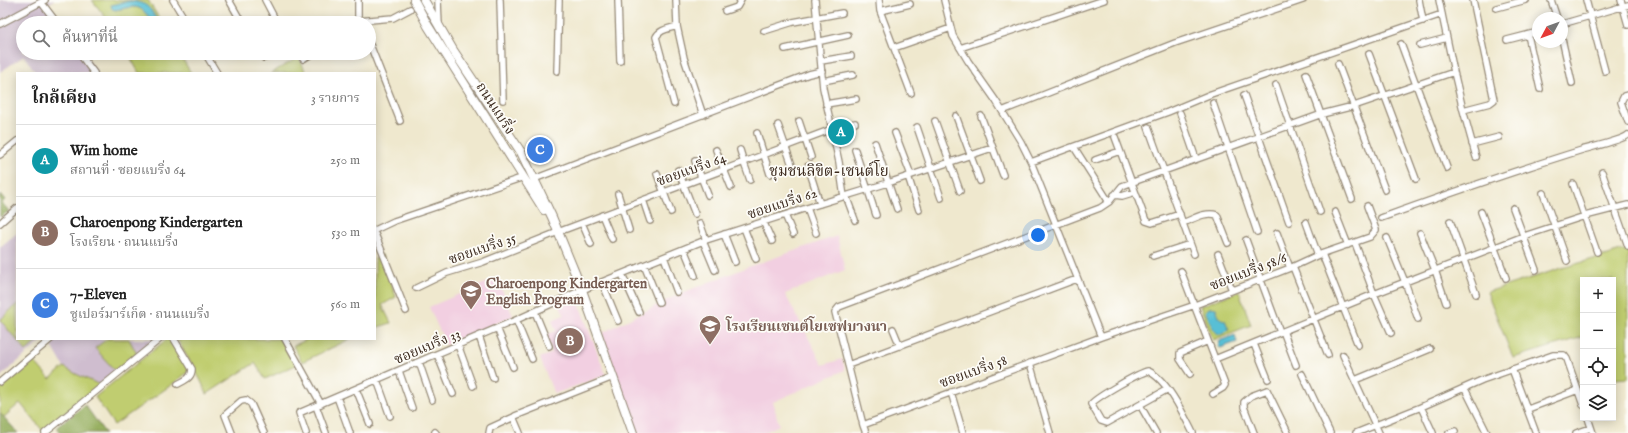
<!DOCTYPE html>
<html lang="th">
<meta charset="utf-8">
<style>
:root{--surface:#fff;--page:#f6f6f6;--text:#222;--muted:#767676;--line:#e0e0e0;--accent:#111827}
body{margin:0;font-family:"IM FELL English","Noto Serif Thai",serif;background:var(--page);color:var(--text)}
.controls{position:absolute;right:12px;bottom:12px;display:grid;overflow:hidden;border-radius:0px;box-shadow:0 2px 10px #0003}
.controls button{width:36px;height:36px;display:grid;place-items:center;padding:0;border:0;border-bottom:1px solid var(--line);background:var(--surface);color:var(--text);font:20px sans-serif}
.compass{position:absolute;left:1532px;top:12px;width:36px;height:36px;border-radius:50%;background:var(--surface);box-shadow:0 2px 10px #0003;rotate:229deg}
.you{position:absolute;left:1038px;top:235px;width:14px;height:14px;margin:-10px;border:3px solid #fff;border-radius:50%;background:#1a73e8;box-shadow:0 0 0 6px #1a73e833}
.badge{display:grid;place-items:center;width:26px;height:26px;border-radius:50%;background:var(--accent);color:#fff;font-size:13px;font-weight:700}
.pin{position:absolute;translate:-50% -50%;border:2px solid #fff;box-shadow:0 1px 4px #0006}
.list{margin:0;padding:0;list-style:none}
h2{display:flex;justify-content:space-between;align-items:center;height:52px;margin:0;padding:0 16px;font-size:17px}
h2 small{font-size:13px;font-weight:400;color:var(--muted)}
.list li{display:grid;grid-template-columns:26px 1fr auto;gap:12px;align-items:center;box-sizing:border-box;height:72px;padding:0 16px;border-top:1px solid var(--line)}
.list b{display:block;font-size:15px;white-space:nowrap}
.list p{margin:0;font-size:13px;white-space:nowrap;color:var(--muted)}
.list em{font-size:13px;font-style:normal;color:var(--muted)}
.icon{flex:none;width:22px;height:22px;fill:none;stroke:currentColor;stroke-width:2;stroke-linecap:round;stroke-linejoin:round}
.map{position:relative;flex:none;width:1628px;height:433px;overflow:hidden}
.search{position:absolute;background:var(--surface);box-shadow:0 2px 10px #0003;left:16px;top:16px;width:360px;height:44px;display:flex;align-items:center;gap:10px;box-sizing:border-box;padding:0 14px;border-radius:22px;color:var(--muted);font-size:15px}
.panel{position:absolute;background:var(--surface);box-shadow:0 2px 10px #0003;left:16px;top:72px;width:360px;height:268px;border-radius:0px}
.map>svg:first-child{display:block}
.built{fill:#f2cfe1}
.industrial{fill:#cfbdcf}
.green{fill:#c0cd6f;stroke:#7e7c46}
.forest{fill:#98b062;stroke:#6a6d40}
.water{fill:#58bfd5;stroke:#4a747a}
.lines{fill:none;stroke-linecap:round;stroke-linejoin:round}
.minor-casing{stroke:#958976;stroke-width:8}
.secondary-casing{stroke:#958976;stroke-width:10}
.minor{stroke:#fff;stroke-width:5.5}
.secondary{stroke:#fff;stroke-width:8}
.labels{text-anchor:middle;stroke-width:3.5;stroke-linejoin:round;paint-order:stroke}
.street-label{font-size:14px;fill:#3b2a1e;stroke:#fdfcf7}
.education-label{font-size:14px;font-weight:bold;fill:#785e54;stroke:#fdfcf7;text-anchor:start}
.neighbourhood-label{font-size:15px;fill:#3b2a1e;stroke:#fdfcf7}
</style>
<div class="map">
<svg width="1628" height="433" viewBox="0 0 1628 433">
<rect width="100%" height="100%" fill="#fdfcf7"/>
<filter id="ink" filterUnits="userSpaceOnUse"><feTurbulence type="fractalNoise" baseFrequency=".025" numOctaves="2"/><feDisplacementMap in="SourceGraphic" scale="8" xChannelSelector="R" yChannelSelector="G"/><feConvolveMatrix kernelMatrix="1 2 1 2 8 2 1 2 1" color-interpolation-filters="sRGB"/></filter>
<filter id="wash" filterUnits="userSpaceOnUse"><feTurbulence type="fractalNoise" baseFrequency=".012" numOctaves="4" result="noise"/><feDisplacementMap in="SourceGraphic" scale="16" xChannelSelector="R" yChannelSelector="G"/><feGaussianBlur stdDeviation="0.9" result="paint"/><feColorMatrix in="noise" values="0 0 0 0 0 0 0 0 0 0 0 0 0 0 0 0 0 1.4 0 .05"/><feComposite in="paint" operator="in"/></filter>
<g filter="url(#wash)">
<rect width="100%" height="100%" fill="#efe8ce"/>
<path class="built" d="M837,236L845,270L785,294L823,365L842,359L845,370L773,402L779,425L763,433H636L602,333L679,294L748,267Z
M497,278L513,316L446,345L429,307Z
M576,296L606,375L554,394L540,358L552,353L545,335L556,331L552,320L564,315L559,303Z"/>
<path class="industrial" d="M0,0H54L46,5L60,23H23V53H83L98,73H36L24,56L0,72Z
M17,233V339H44L0,377V247Z
M48,339H158L100,385L76,374L64,367Z"/>
<path class="green" d="M92,0H148L162,23H159L151,10L130,1L112,5L115,10C138,6 139,3 153,23H110Z
M128,53H179L191,73H139Z
M299,57L306,73H271Z
M1628,249V378L1613,379V280H1583V337L1513,358L1487,292L1562,268Z
M382,255L396,297L382,305L391,323L375,328V259Z
M1239,291L1251,325L1213,340L1200,306Z
M17,304V339H40L26,351L0,320Z
M107,339H129L137,354L116,372L95,348Z
M167,339H170L188,367V372L174,383L114,425L95,397Z
M177,339H280L296,365L265,379L255,363L207,394L200,379Z
M308,339H350L302,362L293,346Z
M32,359L50,379L64,367L76,374L100,385L43,431L20,403L4,417L0,413V386Z"/>
<path class="forest" d="M0,194L5,200L2,203L9,211L0,217Z
M85,405L105,433H61L57,427Z
M0,413L18,433H0Z"/>
<path class="water" d="M130,1C149,3 149,7 159,23H153C139,3 138,6 115,10L112,9L111,5Z
M1211,307L1216,308C1219,314 1217,319 1225,320L1229,330L1222,334H1218C1210,327 1210,320 1205,311Z
M1235,335L1237,342L1220,348L1218,347L1219,344L1220,343L1219,341Z"/>
</g>
<g filter="url(#ink)">
<g class="lines">
<g class="minor-casing">
<path id="minor" d="M173,0L187,23
M229,0L242,23
M265,0L277,23
M438,0L439,26
M500,0L503,100
M618,0L620,61
M676,0L677,26L684,58L703,115
M815,0L823,88L839,162L844,197
M879,0L880,11L911,93
M944,0L953,36L968,61L996,101L1021,142L1031,162L1101,337
M1419,0L1423,21
M1439,0L1454,72
M1551,0L1557,18
M1586,0L1605,71
M1621,0L1628,25
M41,2L57,23
M1496,8L1526,0
M725,11L737,7L741,0
M880,11L910,4
M358,23V0
M360,23L358,21L393,18L410,9
M0,24L45,0
M1562,24L1628,5
M764,31L793,22L842,13
M1528,35L1540,89
M1562,39L1572,83
M1507,40L1538,32
M369,42L400,121
M1401,44L1447,168
M1420,45L1447,38
M894,48L951,28
M960,48L1104,0
M785,49L848,35
M79,53L94,73
M205,53L217,73
M260,53L264,58L274,53
M1369,54L1416,179
M303,59L313,53
M821,61L851,56
M1338,64L1385,190
M557,71L559,0
M1306,74L1352,199
M823,81L853,75
M1276,85L1320,212
M1244,95L1289,222
M1628,95L1624,96L1621,102L1628,122
M1213,103L1257,232
M674,104L656,37C660,29 669,29 677,26
M826,104L856,99
M1463,110L1490,103L1494,100L1473,0
M1002,111L1175,43L1303,0
M1180,113L1196,159
M956,116L980,181
M981,116L1003,175
M799,121L811,157
M935,121L960,191
M778,125L792,165
M917,127L941,198
M1148,127L1194,254
M757,133L770,174
M895,133L911,175
M1115,137L1146,221L1152,223L1180,214
M875,143L897,209
M1472,144L1499,137
M1074,147L1109,202
M716,150L731,187
M740,150L744,163
M855,150L876,215
M0,155L17,141
M1095,160L1120,151
M695,161L708,195
M1031,162L1168,112L1211,94L1442,14
M744,163L750,180
M808,166L820,204
M678,170L695,214
M1602,172L1628,246
M657,174L671,212
M908,176L919,210
M534,179L809,74L822,71
M1573,184L1597,252
M1543,193L1567,261
M618,194L629,230
M1114,195L1122,196L1135,192
M846,196L855,220
M643,200L650,221
M807,208L816,233
M1513,208L1536,270
M1335,212L1348,245
M1481,212L1506,278
M602,215L612,239
M785,215L793,234
M1381,218C1448,194 1514,171 1582,150C1592,147 1623,140 1628,135
M763,221L772,241
M1450,221L1476,294
M1306,222L1318,255
M0,223L17,208
M582,223L591,244
M700,223L706,240
M1183,223C1193,219 1206,211 1217,215L1228,243
M744,228L756,259
M375,230L394,221L524,177
M1277,233L1290,268
M1420,233L1435,270L1446,303
M375,234L406,311
M724,234L735,262
M1387,238L1405,282L1418,319
M1246,240L1280,332
M703,241L715,270
M1355,243L1374,294L1391,333
M684,249L695,276
M1218,254L1232,290
M1322,254L1358,345
M1153,256L1190,244
M664,257L677,292
M644,265L659,302
M1293,267L1328,355
M1181,271L1225,385L1223,388L1213,394
M622,274L639,312
M602,282L618,321
M416,288L447,273L483,262L558,232L832,129L855,123
M535,312L549,346
M516,320L532,359
M497,328L513,367
M893,329L900,346
M1283,331L1296,365
M479,336L493,378
M174,339L192,369C192,378 185,380 178,384
M285,339L321,404
M1254,344L1268,379
M458,345L473,386
M437,354L453,394
M1343,355L1379,433
M1215,359L1374,294L1524,236L1585,216L1628,205
M419,362L432,400
M1030,363L1050,433
M848,365L1077,279
M1512,369L1536,433
M399,371L412,408
M1190,374L1180,359V353L1208,341
M1302,374L1330,433
M377,380L390,416
M1355,380L1430,349
M0,382L51,339
M356,389L370,424
M1168,389L1107,423L1101,421L1091,404C1097,397 1138,373 1148,371C1167,379 1184,415 1193,433
M1465,389L1487,433
M951,392L963,433
M337,397L350,433
M1140,405L1156,433
M316,406L326,433
M1421,407L1433,433
M1528,409L1578,390
M1588,418L1593,433
M863,425L835,312L839,307L1100,208L1109,202L1122,186L1322,114L1354,106L1454,72L1463,110L1476,157
M435,432L436,433
M45,433L160,339
M232,433L225,415L241,401L246,400L251,404L264,433
M306,433L299,413L516,320L582,290L703,241L813,206L888,183L992,148
M489,433L490,428L514,417
M520,433L514,419L515,416L613,377
M866,433L863,425L1101,337L1195,305L1290,268L1318,255L1370,237L1376,230L1367,206
M1254,433L1244,407V402L1251,396L1267,390L1288,433
M1356,433L1421,407L1482,380L1553,355H1564L1567,359L1583,405
M1449,433L1455,431
M1576,433L1591,428"/>
</g>
<g class="secondary-casing">
<path id="secondary" d="M414,0L428,26L544,210
M424,0L453,50L521,152L534,179L552,217L582,290L633,433"/>
</g>
<use href="#minor" class="minor"/>
<use href="#secondary" class="secondary"/>
</g>
</g>
<defs>
<g id="school-pin" transform="scale(1.15)"><path d="M0 17L-7.5 6A9.5 9.5 0 1 1 7.5 6Z" fill="#8d6e63" stroke="#fdfcf7"/><path d="M0-5L7-2L0 1L-7-2ZM-4 1L0 2.5L4 1V4Q0 6-4 4Z" fill="#fff"/></g>
</defs>
<g fill-rule="evenodd">
<use href="#school-pin" x="471" y="291"/>
<use href="#school-pin" x="710" y="326"/>
</g>
<g class="labels">
<g class="street-label">
<text transform="translate(496 108) rotate(57)" y="5">ถนนแบริ่ง</text>
<text transform="translate(691 169) rotate(-20)" y="5">ซอยแบริ่ง 64</text>
<text transform="translate(782 203) rotate(-18)" y="5">ซอยแบริ่ง 62</text>
<text transform="translate(482 248) rotate(-19)" y="5">ซอยแบริ่ง 35</text>
<text transform="translate(1248 271) rotate(-21)" y="5">ซอยแบริ่ง 58/6</text>
<text transform="translate(427 346) rotate(-23)" y="5">ซอยแบริ่ง 33</text>
<text transform="translate(973 371) rotate(-20)" y="5">ซอยแบริ่ง 58</text>
</g>
<g class="education-label">
<text x="486" y="288">Charoenpong Kindergarten<tspan x="486" dy="16">English Program</tspan></text>
<text x="726" y="331">โรงเรียนเซนต์โยเซฟบางนา</text>
</g>
<g class="neighbourhood-label">
<text x="829" y="176">ชุมชนลิขิต-เซนต์โย</text>
</g>
</g>
</svg>
<div class="controls">
<button>+</button>
<button>−</button>
<button><svg class="icon" aria-label="locate" viewBox="0 0 24 24"><circle cx="12" cy="12" r="6"/><path d="M12 2v4M12 18v4M2 12h4M18 12h4"/></svg></button>
<button><svg class="icon" aria-label="layers" viewBox="0 0 24 24"><path d="M12 4l9 5-9 5-9-5zM3 14l9 5 9-5"/></svg></button>
</div>
<svg class="compass" viewBox="-18 -18 36 36"><path d="M0-13l5 13h-10z" fill="#e53935"/><path d="M0 13l5-13h-10z" fill="#767676"/></svg>
<div class="you"></div>
<div class="pin badge" style="left:841px;top:132px;background:#0f9aa8">A</div>
<div class="pin badge" style="left:570px;top:341px;background:#8d6e63">B</div>
<div class="pin badge" style="left:540px;top:150px;background:#3f7fe0">C</div>
<div class="search"><svg class="icon" aria-label="search" viewBox="0 0 24 24"><circle cx="10" cy="10" r="6"/><path d="M15 15l6 6"/></svg>ค้นหาที่นี่</div>
<section class="panel">
<h2>ใกล้เคียง<small>3 รายการ</small></h2>
<ul class="list">
<li><span class="badge" style="background:#0f9aa8">A</span><div><b>Wim home</b><p>สถานที่ · ซอยแบริ่ง 64</p></div><em>250 m</em></li>
<li><span class="badge" style="background:#8d6e63">B</span><div><b>Charoenpong Kindergarten</b><p>โรงเรียน · ถนนแบริ่ง</p></div><em>530 m</em></li>
<li><span class="badge" style="background:#3f7fe0">C</span><div><b>7-Eleven</b><p>ซูเปอร์มาร์เก็ต · ถนนแบริ่ง</p></div><em>560 m</em></li>
</ul>
</section>
</div>
